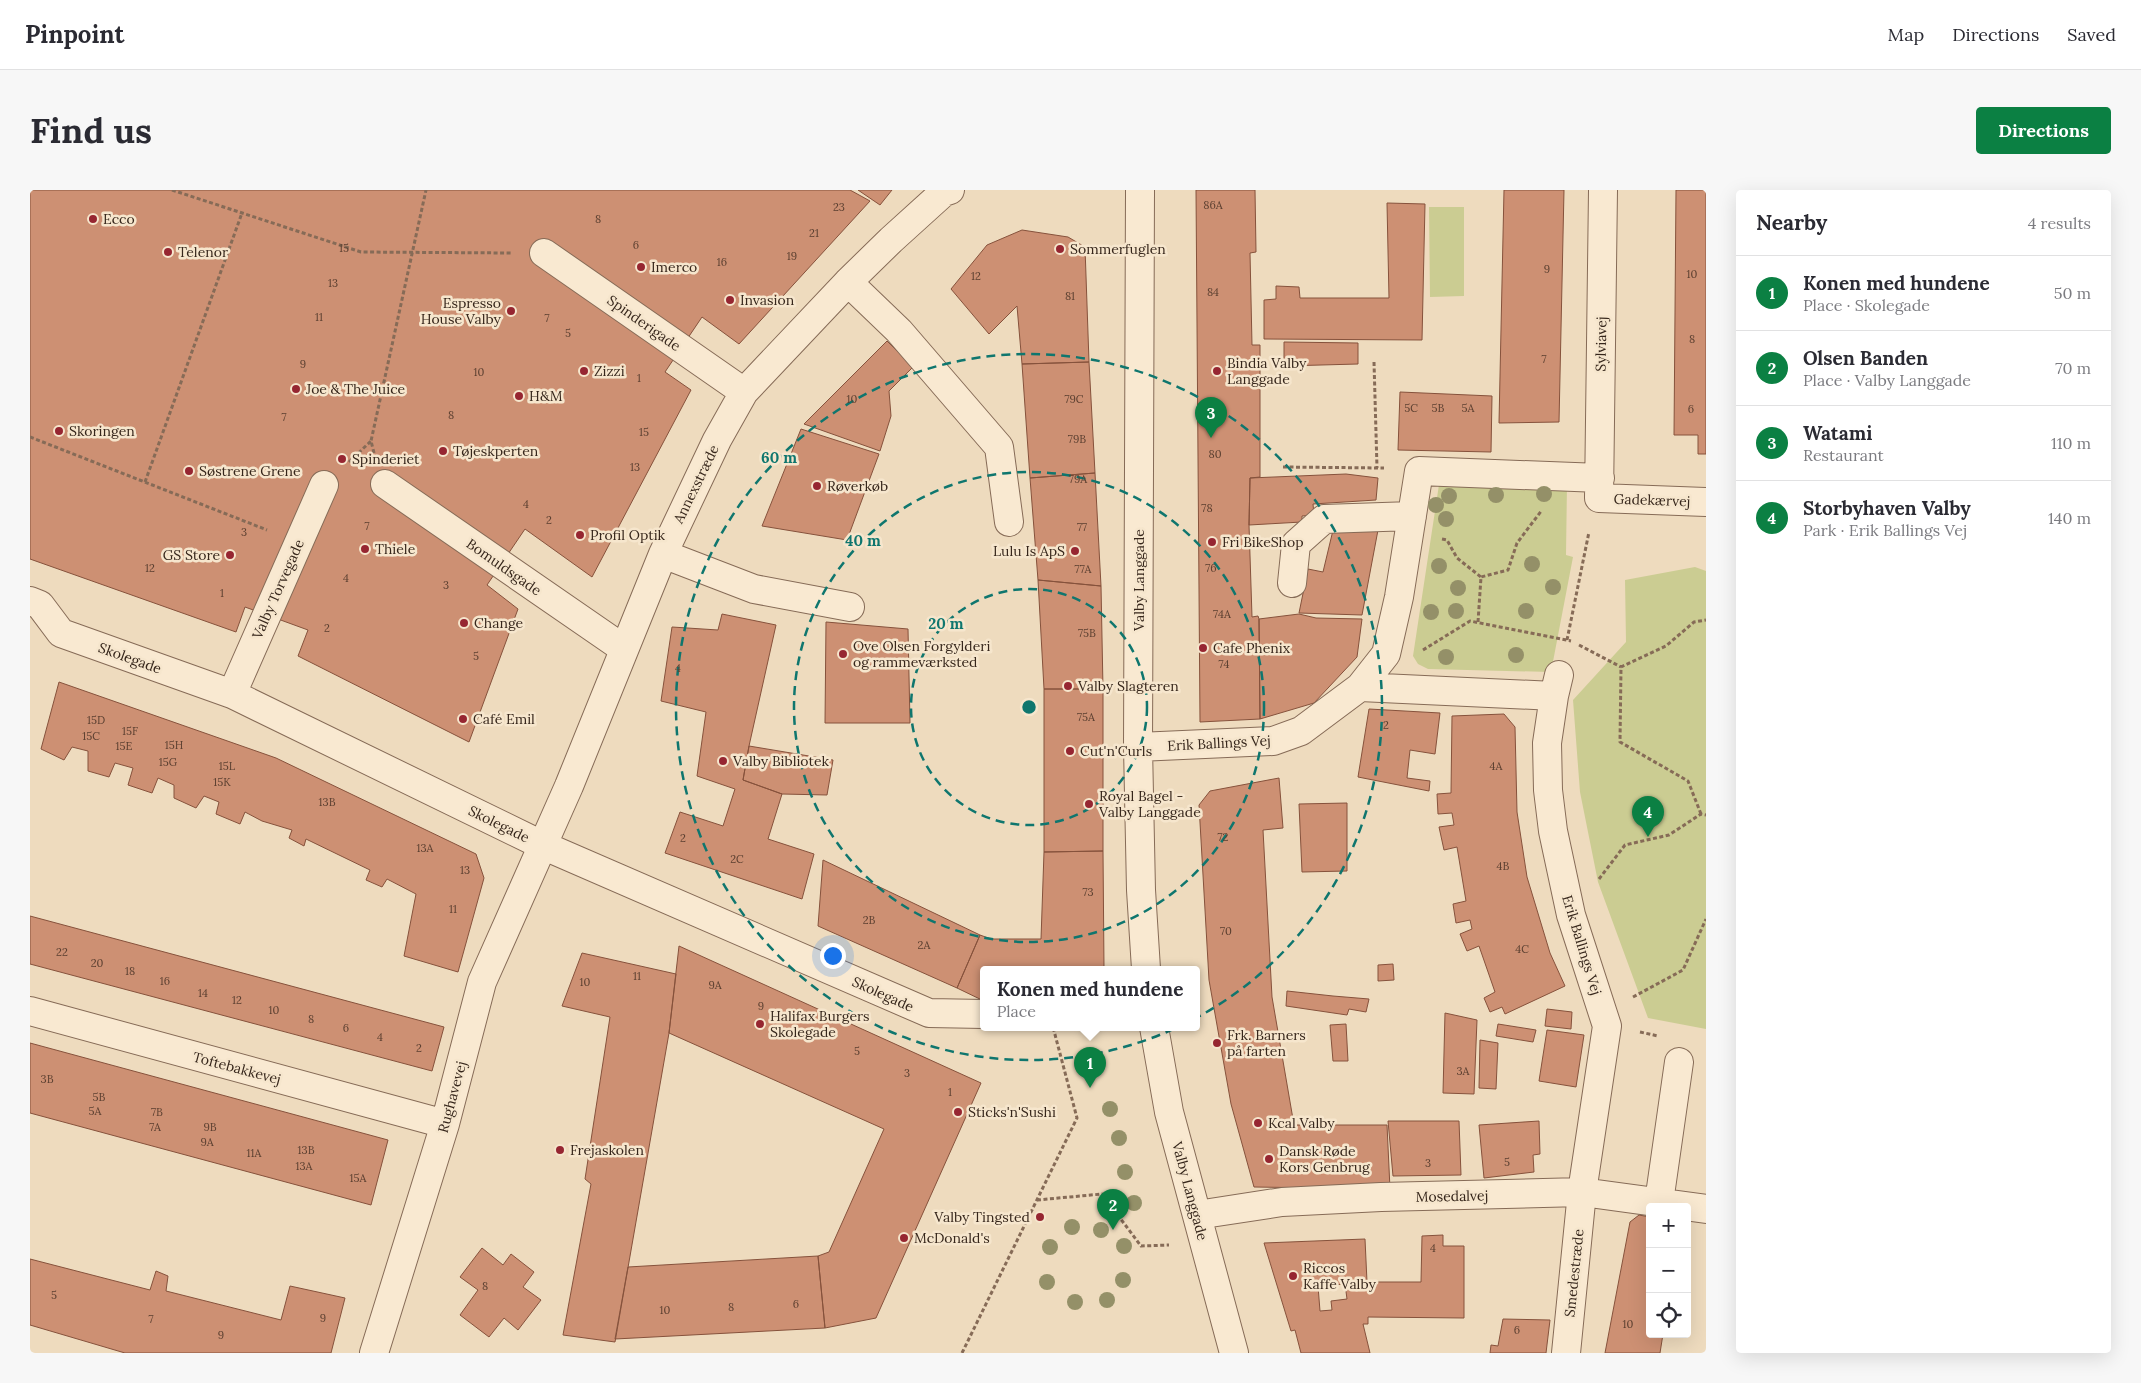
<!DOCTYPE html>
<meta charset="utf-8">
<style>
:root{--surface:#fff;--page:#f7f7f7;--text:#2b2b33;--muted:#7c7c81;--line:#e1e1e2;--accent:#0b8043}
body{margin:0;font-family:Lora,serif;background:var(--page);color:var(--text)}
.controls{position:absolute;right:15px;bottom:15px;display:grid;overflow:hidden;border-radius:5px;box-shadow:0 5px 20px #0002}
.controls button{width:45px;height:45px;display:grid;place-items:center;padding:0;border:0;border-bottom:1px solid var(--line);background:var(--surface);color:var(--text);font:25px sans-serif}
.you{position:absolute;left:802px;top:765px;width:18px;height:18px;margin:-12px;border:4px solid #fff;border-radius:50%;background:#1a73e8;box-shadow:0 0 0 8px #1a73e833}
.badge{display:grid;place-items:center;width:32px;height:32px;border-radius:50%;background:var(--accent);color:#fff;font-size:16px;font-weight:700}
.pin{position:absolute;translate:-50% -41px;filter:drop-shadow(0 1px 2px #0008)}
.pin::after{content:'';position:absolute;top:26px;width:18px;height:15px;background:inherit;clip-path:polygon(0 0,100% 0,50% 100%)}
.popup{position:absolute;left:950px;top:776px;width:220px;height:65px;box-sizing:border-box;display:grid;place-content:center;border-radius:5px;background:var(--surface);filter:drop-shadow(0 1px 4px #0005);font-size:16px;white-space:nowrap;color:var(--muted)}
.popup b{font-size:19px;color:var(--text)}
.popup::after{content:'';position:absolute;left:50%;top:100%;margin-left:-10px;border:10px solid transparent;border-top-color:var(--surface)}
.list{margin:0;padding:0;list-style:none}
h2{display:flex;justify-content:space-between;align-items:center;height:65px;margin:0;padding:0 20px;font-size:21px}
h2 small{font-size:16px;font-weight:400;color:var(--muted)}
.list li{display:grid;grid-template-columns:32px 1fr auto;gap:15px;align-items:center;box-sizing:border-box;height:75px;padding:0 20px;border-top:1px solid var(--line)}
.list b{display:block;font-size:19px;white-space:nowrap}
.list p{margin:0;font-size:16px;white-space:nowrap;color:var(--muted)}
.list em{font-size:16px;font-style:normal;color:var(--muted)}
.icon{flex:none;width:28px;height:28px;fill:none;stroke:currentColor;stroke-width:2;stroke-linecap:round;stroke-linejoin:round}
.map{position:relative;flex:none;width:1676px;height:1163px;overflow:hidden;border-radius:5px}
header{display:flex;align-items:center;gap:30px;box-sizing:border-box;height:70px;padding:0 25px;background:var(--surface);border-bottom:1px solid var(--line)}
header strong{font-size:24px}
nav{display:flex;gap:28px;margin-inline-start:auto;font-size:18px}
.intro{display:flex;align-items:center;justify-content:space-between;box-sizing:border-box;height:120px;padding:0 30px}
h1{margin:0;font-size:35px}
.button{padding:12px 22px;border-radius:5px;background:var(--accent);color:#fff;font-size:18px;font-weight:700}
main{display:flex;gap:30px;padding:0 30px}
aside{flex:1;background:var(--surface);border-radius:5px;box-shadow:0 5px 20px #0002}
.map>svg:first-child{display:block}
.green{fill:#cbcc92}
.building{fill:#cd9073;stroke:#86523c;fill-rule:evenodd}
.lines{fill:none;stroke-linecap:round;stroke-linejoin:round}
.minor-casing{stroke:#866b57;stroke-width:30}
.path{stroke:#866b57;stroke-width:3;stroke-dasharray:4 2.5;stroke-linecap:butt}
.minor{stroke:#f9e9d1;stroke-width:28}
.tree{fill:#949068}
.ring{fill:none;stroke:#0f766e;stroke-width:2.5;stroke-dasharray:9 6}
.poi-dot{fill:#962631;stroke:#f6e6cd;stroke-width:2}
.labels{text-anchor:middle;stroke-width:5;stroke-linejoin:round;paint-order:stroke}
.number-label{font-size:11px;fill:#5c4031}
.poi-label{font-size:14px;fill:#36261b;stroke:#f6e6cd;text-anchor:start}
.street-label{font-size:14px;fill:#36261b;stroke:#f6e6cd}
.centre{fill:#0f766e;stroke:#f6e6cd;stroke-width:2.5}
.ring-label{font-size:15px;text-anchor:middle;font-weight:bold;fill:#0f766e;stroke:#f6e6cd;stroke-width:5;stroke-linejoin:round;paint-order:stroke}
</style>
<header>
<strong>Pinpoint</strong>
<nav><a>Map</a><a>Directions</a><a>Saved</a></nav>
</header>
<div class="intro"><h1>Find us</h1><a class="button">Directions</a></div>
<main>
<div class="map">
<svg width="1676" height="1163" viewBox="0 0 1676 1163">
<rect width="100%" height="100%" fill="#eedbbe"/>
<path class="green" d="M1399,17H1434V106L1400,107Z
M1410,288L1537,294L1536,365L1543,367L1521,482L1398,479L1388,474L1383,466Z
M1665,377L1676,381V839L1618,828L1568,692L1550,602L1543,510L1596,452L1595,390Z"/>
<path class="building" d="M0,0H820L840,11L709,154L672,127L635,182L661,200L562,387L495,339L457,395L488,419L439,552L268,466L278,440L215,417L206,442L0,369Z
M828,0H862L850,15Z
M1166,0H1225L1226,62L1220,63L1222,155H1230V287L1220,288L1219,335L1222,427L1228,426L1229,429L1230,529L1170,532Z
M1474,0H1534L1529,232L1469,233Z
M1646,0H1676V264H1668V245H1644Z
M1357,13L1395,14L1392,150L1234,149V110L1246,109V96L1269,97L1270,108H1359Z
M992,40L1038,47L1055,57L1059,172L992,174L987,116L959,144L921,99L957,55Z
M857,151L883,177L859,201L861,226L850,261L774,234Z
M1254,152L1328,153V174L1254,176Z
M1059,172L1065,283L1000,288L992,174Z
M1370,202L1462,206L1461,262L1368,260Z
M771,239L849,264L817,350L732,336Z
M1065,283L1071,396L1008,390L1000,288Z
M1316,284L1348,288L1346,310L1283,314L1284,325L1272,326V332L1219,335L1220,288Z
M1304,336L1348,340L1332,425L1269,423L1278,379L1293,382Z
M1008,390L1071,396L1073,499H1014Z
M692,424L746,435L719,556L713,590L752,604L738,649L784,664L772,709L635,663L650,622L693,636L705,599L667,586L676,522L631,511L642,437L688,440Z
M1269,424L1286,428L1332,429L1327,467L1284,513L1230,529L1229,429Z
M796,432L878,439L880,533H795Z
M29,492L246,568L446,664L454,688L428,782L374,766L386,704L357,689L352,697L336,690L340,680L276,649L274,656L259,648L262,640L232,631L215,622L210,634L186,624L189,612L174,606L166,618L144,608V595L128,588L122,603L98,595L103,578L85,573L79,587L58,581V561L42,557L34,570L11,559Z
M1014,499H1073V661L1014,662Z
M1339,519L1410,523L1405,564L1380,560L1377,588L1400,591L1399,601L1328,587Z
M1474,524L1485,537L1487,622L1497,687L1520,763L1535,796L1475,824L1472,817L1460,822L1454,808L1465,802L1449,756L1437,761L1430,744L1442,739L1440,730L1426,733L1423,714L1436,711L1427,657L1414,660L1409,637L1424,635L1422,623L1408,624L1407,604L1421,603L1422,526Z
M719,556L803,570L797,605L752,604L713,590Z
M1249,588L1253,638L1233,640L1242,807L1264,935H1357L1360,999L1224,997L1201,914L1179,790L1169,615L1180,601Z
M1317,613V681L1272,682L1269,614Z
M1073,661L1074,779H954V811L927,798L950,745L961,749H1011L1014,662Z
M793,670L950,745L927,798L788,736Z
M0,726L414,837L402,881L0,774Z
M649,756L951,893L846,1128L795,1138L788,1066L799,1062L854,939L639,843Z
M552,763L646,784L639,843L585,1152L533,1145L561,994L555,989L580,827L532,816Z
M1363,774L1364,790L1348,791V775Z
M1257,801L1303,806L1339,809L1336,822L1319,819L1317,825L1256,816Z
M1517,819L1542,822L1541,839L1515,836Z
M1415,823L1447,830L1444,904L1413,903Z
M1316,834L1318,871H1303L1300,835Z
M1468,834L1506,840L1503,852L1466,846Z
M1517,840L1554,845L1546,897L1509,891Z
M1450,850L1468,853L1466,899L1449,898Z
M0,853L358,950L341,1015L0,923Z
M1358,931H1429L1431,985L1363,986Z
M1509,931L1510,964L1503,965L1504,982L1454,988L1449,935Z
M1609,1025L1620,1027V1144H1633L1630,1163H1575L1600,1032Z
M1413,1045V1056H1434V1128L1338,1127V1134H1333L1340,1163H1271L1265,1140L1261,1141L1234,1053L1335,1049L1337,1092H1391L1392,1046ZM1315,1094L1317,1109L1301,1111L1302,1120L1290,1121L1288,1096Z
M452,1058L473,1075L481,1064L504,1082L493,1097L511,1110L488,1140L474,1128L459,1147L430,1125L448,1100L430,1087Z
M788,1066L795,1138L585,1149L598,1077Z
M0,1069L120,1100L126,1081L138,1086L136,1101L251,1130L260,1096L315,1108L301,1163H95L0,1135Z
M1473,1129L1520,1130L1516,1163H1460L1461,1155L1468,1156Z"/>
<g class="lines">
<g class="minor-casing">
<path id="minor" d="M1110,0L1108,557L1111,700L1116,779
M1573,0L1569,308L1676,312
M514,63L714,202
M818,92L869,141L969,257L979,332
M355,294L594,459
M633,364L724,399L820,417
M1262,393L1266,354L1294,329L1382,326
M0,411L10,415L31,443L202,504L512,655L899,823L954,824
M1529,485L1524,506L1517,553L1518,600L1523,641L1541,725L1577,836L1552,1002L1536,1163
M1330,497L1524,506
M202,504L294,295
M1108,557L1243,551L1271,541L1330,497L1356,464L1369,407L1389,281L1570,288
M0,821L415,934
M1124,837L1139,922L1204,1163
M1629,1012L1649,872
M1167,1025L1252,1012L1351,1007L1552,1002L1676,1019
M344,1163L415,934L452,792L539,596L633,364L687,250L714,202L818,92L861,50L914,2L920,0"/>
</g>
<path class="path" d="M142,0L331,62L481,63
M1344,172L1347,278
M0,247L237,340
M344,263L341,251L396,0
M319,272L341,251
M1253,277L1354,278
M115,292L212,23
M1412,349L1417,350L1427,368L1451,387
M1448,432L1451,387L1478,380L1487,353L1512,320
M1537,450L1559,342
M1549,455L1591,477
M1393,460L1440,431L1541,451
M1671,624L1658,591L1590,552L1591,477L1636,456L1664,432L1676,430
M1569,689L1595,655L1639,645L1671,624L1676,625
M1603,807L1653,780L1676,729
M1610,842L1628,846
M1007,1010L1072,1004L1111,1056L1139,1055
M932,1163L1047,928L1023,837"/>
<use href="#minor" class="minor"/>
</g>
<g class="tree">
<circle cx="1514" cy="304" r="8"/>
<circle cx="1466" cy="305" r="8"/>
<circle cx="1419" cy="306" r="8"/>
<circle cx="1406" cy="315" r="8"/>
<circle cx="1416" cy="329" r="8"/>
<circle cx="1502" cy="374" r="8"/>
<circle cx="1409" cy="376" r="8"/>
<circle cx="1523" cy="397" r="8"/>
<circle cx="1428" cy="398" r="8"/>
<circle cx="1426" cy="421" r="8"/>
<circle cx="1496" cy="421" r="8"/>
<circle cx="1401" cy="422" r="8"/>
<circle cx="1486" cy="465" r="8"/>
<circle cx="1416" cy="467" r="8"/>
<circle cx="1080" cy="919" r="8"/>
<circle cx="1089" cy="948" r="8"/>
<circle cx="1095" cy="982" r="8"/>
<circle cx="1104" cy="1013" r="8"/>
<circle cx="1042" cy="1037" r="8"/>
<circle cx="1071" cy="1040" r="8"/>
<circle cx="1094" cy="1056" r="8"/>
<circle cx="1020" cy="1057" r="8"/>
<circle cx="1093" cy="1090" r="8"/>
<circle cx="1017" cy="1092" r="8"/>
<circle cx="1077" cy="1110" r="8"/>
<circle cx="1045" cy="1112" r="8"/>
</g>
<g class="ring">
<circle cx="999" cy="517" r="118"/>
<circle cx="999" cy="517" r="235"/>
<circle cx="999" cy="517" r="353"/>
</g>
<g class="poi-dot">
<circle cx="63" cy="29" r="5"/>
<circle cx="1030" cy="59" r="5"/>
<circle cx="138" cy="62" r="5"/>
<circle cx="611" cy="77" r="5"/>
<circle cx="700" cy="110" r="5"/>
<circle cx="481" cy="121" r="5"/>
<circle cx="554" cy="181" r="5"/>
<circle cx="1187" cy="181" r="5"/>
<circle cx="266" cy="199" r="5"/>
<circle cx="489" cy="206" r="5"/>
<circle cx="29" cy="241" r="5"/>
<circle cx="413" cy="261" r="5"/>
<circle cx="312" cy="269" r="5"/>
<circle cx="159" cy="281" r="5"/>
<circle cx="787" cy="296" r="5"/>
<circle cx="550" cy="345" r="5"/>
<circle cx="1182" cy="352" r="5"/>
<circle cx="335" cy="359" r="5"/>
<circle cx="1045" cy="361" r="5"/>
<circle cx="200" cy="365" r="5"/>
<circle cx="434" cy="433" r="5"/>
<circle cx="1173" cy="458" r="5"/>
<circle cx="813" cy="464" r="5"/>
<circle cx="1038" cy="496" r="5"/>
<circle cx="433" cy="529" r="5"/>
<circle cx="1040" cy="561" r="5"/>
<circle cx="693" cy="571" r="5"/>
<circle cx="1059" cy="614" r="5"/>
<circle cx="730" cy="834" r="5"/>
<circle cx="1187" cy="853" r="5"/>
<circle cx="928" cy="922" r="5"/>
<circle cx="1228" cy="933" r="5"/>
<circle cx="530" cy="960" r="5"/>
<circle cx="1239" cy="969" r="5"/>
<circle cx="1010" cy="1027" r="5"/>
<circle cx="874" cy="1048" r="5"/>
<circle cx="1263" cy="1086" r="5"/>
</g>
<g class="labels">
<g class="number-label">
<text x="1183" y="19">86A</text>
<text x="809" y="21">23</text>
<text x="568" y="33">8</text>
<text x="784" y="47">21</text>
<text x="606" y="59">6</text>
<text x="314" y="62">15</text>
<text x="762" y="70">19</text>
<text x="692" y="76">16</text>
<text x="1517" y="83">9</text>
<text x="1662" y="88">10</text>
<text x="946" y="90">12</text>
<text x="303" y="97">13</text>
<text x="1183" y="106">84</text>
<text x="1040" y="110">81</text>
<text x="289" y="131">11</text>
<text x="517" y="132">7</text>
<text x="538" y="147">5</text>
<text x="1662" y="153">8</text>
<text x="1514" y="173">7</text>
<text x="273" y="178">9</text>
<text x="449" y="186">10</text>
<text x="609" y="192">1</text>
<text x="822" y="213">10</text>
<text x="1044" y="213">79C</text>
<text x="1381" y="222">5C</text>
<text x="1408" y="222">5B</text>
<text x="1438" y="222">5A</text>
<text x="1661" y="223">6</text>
<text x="421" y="229">8</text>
<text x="254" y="231">7</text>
<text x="614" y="246">15</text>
<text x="1047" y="253">79B</text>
<text x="1185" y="268">80</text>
<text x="605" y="281">13</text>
<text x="1048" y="293">79A</text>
<text x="496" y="318">4</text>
<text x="1177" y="322">78</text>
<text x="519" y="334">2</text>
<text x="337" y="340">7</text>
<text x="1052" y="341">77</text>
<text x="214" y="346">3</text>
<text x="120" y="382">12</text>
<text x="1181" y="382">76</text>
<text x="1053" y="383">77A</text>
<text x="316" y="392">4</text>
<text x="416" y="399">3</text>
<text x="192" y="407">1</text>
<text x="1192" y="428">74A</text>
<text x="297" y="442">2</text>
<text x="1057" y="447">75B</text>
<text x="446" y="470">5</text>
<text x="1194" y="478">74</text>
<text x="648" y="482">4</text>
<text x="1056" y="531">75A</text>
<text x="66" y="534">15D</text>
<text x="1356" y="539">2</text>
<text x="100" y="545">15F</text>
<text x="61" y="550">15C</text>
<text x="144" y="559">15H</text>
<text x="94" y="560">15E</text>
<text x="138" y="576">15G</text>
<text x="197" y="580">15L</text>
<text x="1466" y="580">4A</text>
<text x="192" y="596">15K</text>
<text x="297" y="616">13B</text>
<text x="1193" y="651">72</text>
<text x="653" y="652">2</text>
<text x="395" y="662">13A</text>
<text x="707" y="673">2C</text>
<text x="1473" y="680">4B</text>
<text x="435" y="684">13</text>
<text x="1058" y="706">73</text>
<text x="423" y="723">11</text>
<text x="839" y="734">2B</text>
<text x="1196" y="745">70</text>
<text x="894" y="759">2A</text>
<text x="1492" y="763">4C</text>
<text x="32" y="766">22</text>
<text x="67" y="777">20</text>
<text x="100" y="785">18</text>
<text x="607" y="790">11</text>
<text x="135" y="795">16</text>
<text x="555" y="796">10</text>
<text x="685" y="799">9A</text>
<text x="173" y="807">14</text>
<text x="207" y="814">12</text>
<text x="731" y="820">9</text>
<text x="244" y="824">10</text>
<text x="281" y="833">8</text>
<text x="316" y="842">6</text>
<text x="350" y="851">4</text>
<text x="389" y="862">2</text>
<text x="827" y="865">5</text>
<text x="1433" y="885">3A</text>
<text x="877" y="887">3</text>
<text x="17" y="893">3B</text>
<text x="920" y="906">1</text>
<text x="69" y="911">5B</text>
<text x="65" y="925">5A</text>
<text x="127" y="926">7B</text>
<text x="125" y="941">7A</text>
<text x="180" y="941">9B</text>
<text x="177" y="956">9A</text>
<text x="276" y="964">13B</text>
<text x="224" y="967">11A</text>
<text x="1477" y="976">5</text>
<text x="1398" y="977">3</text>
<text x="274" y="980">13A</text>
<text x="328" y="992">15A</text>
<text x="1403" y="1062">4</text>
<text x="455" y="1100">8</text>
<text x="24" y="1109">5</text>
<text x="766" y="1118">6</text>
<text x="701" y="1121">8</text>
<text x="635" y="1124">10</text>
<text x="293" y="1132">9</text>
<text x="121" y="1133">7</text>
<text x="1598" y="1138">10</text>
<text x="1487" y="1144">6</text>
<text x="191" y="1149">9</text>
</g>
<g class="poi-label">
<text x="73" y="34">Ecco</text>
<text x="1040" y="64">Sommerfuglen</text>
<text x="148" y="67">Telenor</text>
<text x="621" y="82">Imerco</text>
<text x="710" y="115">Invasion</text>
<text x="471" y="118" text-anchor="end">Espresso<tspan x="471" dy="16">House Valby</tspan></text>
<text x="1197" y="178">Bindia Valby<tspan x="1197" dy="16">Langgade</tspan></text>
<text x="564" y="186">Zizzi</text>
<text x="276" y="204">Joe &amp; The Juice</text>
<text x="499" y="211">H&amp;M</text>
<text x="39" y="246">Skoringen</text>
<text x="423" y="266">Tøjeskperten</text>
<text x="322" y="274">Spinderiet</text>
<text x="169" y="286">Søstrene Grene</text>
<text x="797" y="301">Røverkøb</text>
<text x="560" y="350">Profil Optik</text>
<text x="1192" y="357">Fri BikeShop</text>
<text x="345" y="364">Thiele</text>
<text x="1035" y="366" text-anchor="end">Lulu Is ApS</text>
<text x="190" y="370" text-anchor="end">GS Store</text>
<text x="444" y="438">Change</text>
<text x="823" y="461">Ove Olsen Forgylderi<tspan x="823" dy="16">og rammeværksted</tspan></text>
<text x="1183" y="463">Cafe Phenix</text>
<text x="1048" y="501">Valby Slagteren</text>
<text x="443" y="534">Café Emil</text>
<text x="1050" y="566">Cut'n'Curls</text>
<text x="703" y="576">Valby Bibliotek</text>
<text x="1069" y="611">Royal Bagel -<tspan x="1069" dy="16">Valby Langgade</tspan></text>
<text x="740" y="831">Halifax Burgers<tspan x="740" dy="16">Skolegade</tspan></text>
<text x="1197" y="850">Frk. Barners<tspan x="1197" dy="16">på farten</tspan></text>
<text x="938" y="927">Sticks'n'Sushi</text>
<text x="1238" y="938">Kcal Valby</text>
<text x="540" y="965">Frejaskolen</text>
<text x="1249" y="966">Dansk Røde<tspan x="1249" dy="16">Kors Genbrug</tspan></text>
<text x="1000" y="1032" text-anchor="end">Valby Tingsted</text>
<text x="884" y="1053">McDonald's</text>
<text x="1273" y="1083">Riccos<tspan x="1273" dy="16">Kaffe Valby</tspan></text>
</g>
<g class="street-label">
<text transform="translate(614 133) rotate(35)" y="5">Spinderigade</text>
<text transform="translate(1571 154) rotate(-89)" y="5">Sylviavej</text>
<text transform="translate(666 294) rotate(-64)" y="5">Annexstræde</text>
<text transform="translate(1622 310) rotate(2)" y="5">Gadekærvej</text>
<text transform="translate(474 377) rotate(35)" y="5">Bomuldsgade</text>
<text transform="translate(1109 390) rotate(-90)" y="5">Valby Langgade</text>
<text transform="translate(248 399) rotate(-66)" y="5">Valby Torvegade</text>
<text transform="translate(100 468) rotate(20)" y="5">Skolegade</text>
<text transform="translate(1189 553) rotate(-3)" y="5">Erik Ballings Vej</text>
<text transform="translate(469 634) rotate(26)" y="5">Skolegade</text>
<text transform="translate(1552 755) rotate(73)" y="5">Erik Ballings Vej</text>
<text transform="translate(853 804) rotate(24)" y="5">Skolegade</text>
<text transform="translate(207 878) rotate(15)" y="5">Toftebakkevej</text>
<text transform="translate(422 907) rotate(-75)" y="5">Rughavevej</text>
<text transform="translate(1160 1001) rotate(75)" y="5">Valby Langgade</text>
<text transform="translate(1422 1006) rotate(-1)" y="5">Mosedalvej</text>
<text transform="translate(1544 1083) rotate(-84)" y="5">Smedestræde</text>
</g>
</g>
<circle cx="999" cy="517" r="8" class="centre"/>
<g class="ring-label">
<text x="749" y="273">60 m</text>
<text x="833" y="356">40 m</text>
<text x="916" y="439">20 m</text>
</g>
</svg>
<div class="controls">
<button>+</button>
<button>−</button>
<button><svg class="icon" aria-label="locate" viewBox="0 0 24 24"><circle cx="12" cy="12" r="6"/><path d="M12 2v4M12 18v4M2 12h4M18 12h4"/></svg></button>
</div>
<div class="you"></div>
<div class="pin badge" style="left:1060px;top:898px">1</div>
<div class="popup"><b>Konen med hundene</b>Place</div>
<div class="pin badge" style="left:1083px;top:1040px">2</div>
<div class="pin badge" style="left:1181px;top:248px">3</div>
<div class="pin badge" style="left:1618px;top:647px">4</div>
</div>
<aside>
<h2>Nearby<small>4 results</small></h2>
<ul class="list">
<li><span class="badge">1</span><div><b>Konen med hundene</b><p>Place · Skolegade</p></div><em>50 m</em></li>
<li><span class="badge">2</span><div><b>Olsen Banden</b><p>Place · Valby Langgade</p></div><em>70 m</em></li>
<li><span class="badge">3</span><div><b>Watami</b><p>Restaurant</p></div><em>110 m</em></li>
<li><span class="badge">4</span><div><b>Storbyhaven Valby</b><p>Park · Erik Ballings Vej</p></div><em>140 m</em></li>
</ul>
</aside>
</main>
